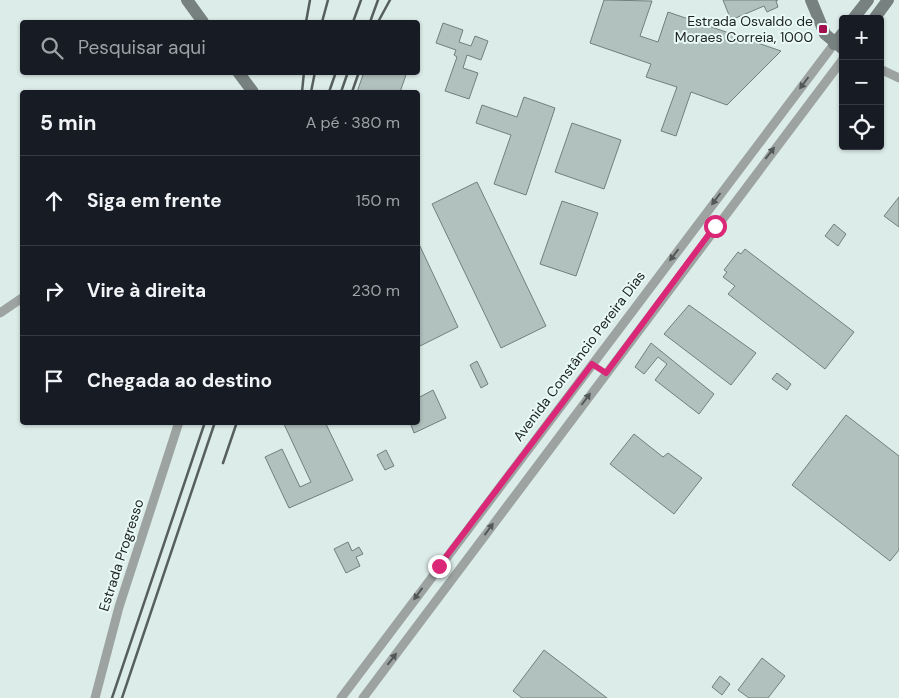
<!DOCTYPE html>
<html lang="pt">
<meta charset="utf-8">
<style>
:root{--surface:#171b24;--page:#20242c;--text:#f1f3f6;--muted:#9ea1a6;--line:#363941}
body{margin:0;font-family:"DM Sans",sans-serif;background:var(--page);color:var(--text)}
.controls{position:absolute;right:15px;top:15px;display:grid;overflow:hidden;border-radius:5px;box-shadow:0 1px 4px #0004}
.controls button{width:45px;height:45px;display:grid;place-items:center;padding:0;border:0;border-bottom:1px solid var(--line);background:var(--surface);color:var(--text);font:25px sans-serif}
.stop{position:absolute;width:15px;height:15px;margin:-11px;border:4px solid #db2777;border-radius:50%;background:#fff}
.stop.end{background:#db2777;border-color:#fff;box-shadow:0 1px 5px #0008}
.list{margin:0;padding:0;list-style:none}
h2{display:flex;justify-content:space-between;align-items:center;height:65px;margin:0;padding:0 20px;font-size:21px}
h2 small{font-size:16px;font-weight:400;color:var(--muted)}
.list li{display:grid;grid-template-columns:32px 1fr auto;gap:15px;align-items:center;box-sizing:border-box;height:90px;padding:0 20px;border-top:1px solid var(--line)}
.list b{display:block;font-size:19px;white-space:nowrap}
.list em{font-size:16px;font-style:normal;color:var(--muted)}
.icon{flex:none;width:28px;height:28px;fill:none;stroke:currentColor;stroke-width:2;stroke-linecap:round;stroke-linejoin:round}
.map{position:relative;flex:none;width:899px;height:698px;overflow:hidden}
.search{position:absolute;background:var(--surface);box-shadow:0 1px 4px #0004;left:20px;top:20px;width:400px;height:55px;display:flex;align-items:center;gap:12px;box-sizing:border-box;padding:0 18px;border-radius:5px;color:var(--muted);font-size:19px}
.panel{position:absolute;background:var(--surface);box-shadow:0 1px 4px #0004;left:20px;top:90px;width:400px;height:335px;border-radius:5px}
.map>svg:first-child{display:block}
.building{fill:#b1c1be;stroke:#71807d}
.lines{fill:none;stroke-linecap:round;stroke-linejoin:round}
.street{stroke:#9ca3a1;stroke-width:9}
.secondary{stroke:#77817f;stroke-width:12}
.rail{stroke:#565f5d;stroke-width:2.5}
.oneway{fill:#525857}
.route{stroke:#db2777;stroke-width:6}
.poi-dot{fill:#a30e4f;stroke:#e9faf6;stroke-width:2}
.labels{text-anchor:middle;stroke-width:4;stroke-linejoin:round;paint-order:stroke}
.poi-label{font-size:14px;fill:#202625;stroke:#e9faf6;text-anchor:end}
.street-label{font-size:14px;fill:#202625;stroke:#e9faf6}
</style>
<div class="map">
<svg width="899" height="698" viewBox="0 0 899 698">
<rect width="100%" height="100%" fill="#dcece9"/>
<path class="building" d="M604,0L652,1L640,36L658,42L668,12L781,51L727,105L691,92L676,136L661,131L677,87L646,77L651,64L590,43Z
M723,0H778L776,1L778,7L767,12L764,6L731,20Z
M443,23L463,30L459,42L471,46L475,36L488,41L481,60L467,55L463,68L478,73L469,99L445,91L457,57L454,55L456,50L436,43Z
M364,72H407L400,92H357Z
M524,97L555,108L526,195L494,184L511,135L476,123L482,105L517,117Z
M572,123L621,140L604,189L555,172Z
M477,182L546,326L501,348L432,204Z
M899,197V227L884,216Z
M562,201L598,213L576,276L540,264Z
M834,224L846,234L838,246L825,236Z
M418,242L458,327L418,347Z
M745,249L854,332L825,369L728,294L735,286L723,277L727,272L724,270L738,252L741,254Z
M689,305L756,353L731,385L664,334Z
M651,343L714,394L699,414L655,380L667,364L658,357L644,374L635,367Z
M477,361L488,384L481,388L470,365Z
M777,373L791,384L787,390L772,379Z
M433,390L446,418L414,433L410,422H418V398Z
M846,415L899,456V550L890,561L792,485Z
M283,422H325L353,480L289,508L265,457L282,449L300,487L311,482Z
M634,434L663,457L668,453L702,478L674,514L610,464Z
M386,450L394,466L385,470L377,455Z
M348,542L352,551L359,547L363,554L356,557L360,566L346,573L334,549Z
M544,650L607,698H522L513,691Z
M762,658L785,676L768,698H749L738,690Z
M720,676L730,684L722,695L712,687Z"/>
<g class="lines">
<path class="street" d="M880,69L899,78
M0,313L22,298
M95,698L119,607L179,422
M341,698L834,44
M363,698L843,59"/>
<path class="secondary" d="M187,0L203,22
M811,0L825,34L843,49
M853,19L868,0
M874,19L888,0
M834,44L843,33
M238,72L253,92"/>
<path class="rail" d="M306,22L310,0
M322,22L328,0
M353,22L361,0
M370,22L378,0
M378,22L390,0
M302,92L304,72
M311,92L315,72
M329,92L336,72
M341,92L348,72
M352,92L359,72
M223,463L237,422
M112,698L205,422
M122,698L215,422"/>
</g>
<defs><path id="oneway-solid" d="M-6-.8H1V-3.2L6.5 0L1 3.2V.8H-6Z" transform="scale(1.25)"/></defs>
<g class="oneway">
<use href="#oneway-solid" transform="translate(804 83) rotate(127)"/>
<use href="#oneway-solid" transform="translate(770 153) rotate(-52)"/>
<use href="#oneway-solid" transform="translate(716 199) rotate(127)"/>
<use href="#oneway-solid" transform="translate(674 255) rotate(127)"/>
<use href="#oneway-solid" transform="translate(586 399) rotate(-53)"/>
<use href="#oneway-solid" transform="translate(489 529) rotate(-54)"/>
<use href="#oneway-solid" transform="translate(418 594) rotate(126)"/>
<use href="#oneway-solid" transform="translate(392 659) rotate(-52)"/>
</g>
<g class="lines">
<path class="route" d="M439,566L592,364L606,373L715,226"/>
</g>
<rect class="poi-dot" x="818" y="24" width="10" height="10" rx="2.5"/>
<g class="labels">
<g class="poi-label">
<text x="813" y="26">Estrada Osvaldo de<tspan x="813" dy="16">Moraes Correia, 1000</tspan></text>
</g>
<g class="street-label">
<text transform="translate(579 356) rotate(-53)" y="5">Avenida Constâncio Pereira Dias</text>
<text transform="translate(121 555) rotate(-72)" y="5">Estrada Progresso</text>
</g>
</g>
</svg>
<div class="controls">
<button>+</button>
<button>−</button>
<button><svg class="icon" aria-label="locate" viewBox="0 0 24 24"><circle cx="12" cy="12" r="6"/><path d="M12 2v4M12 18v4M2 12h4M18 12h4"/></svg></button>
</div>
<div class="stop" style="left:715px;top:226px"></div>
<div class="stop end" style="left:439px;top:566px"></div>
<div class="search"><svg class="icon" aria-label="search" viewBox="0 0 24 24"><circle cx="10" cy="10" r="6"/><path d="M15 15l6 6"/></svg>Pesquisar aqui</div>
<section class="panel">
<h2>5 min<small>A pé · 380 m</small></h2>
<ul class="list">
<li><svg class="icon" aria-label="ahead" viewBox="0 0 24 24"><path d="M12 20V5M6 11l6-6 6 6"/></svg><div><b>Siga em frente</b></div><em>150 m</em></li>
<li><svg class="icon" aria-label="right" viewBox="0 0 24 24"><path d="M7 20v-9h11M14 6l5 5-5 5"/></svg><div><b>Vire à direita</b></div><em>230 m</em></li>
<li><svg class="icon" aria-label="arrive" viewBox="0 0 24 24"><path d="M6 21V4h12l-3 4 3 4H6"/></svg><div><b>Chegada ao destino</b></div></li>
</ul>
</section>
</div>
